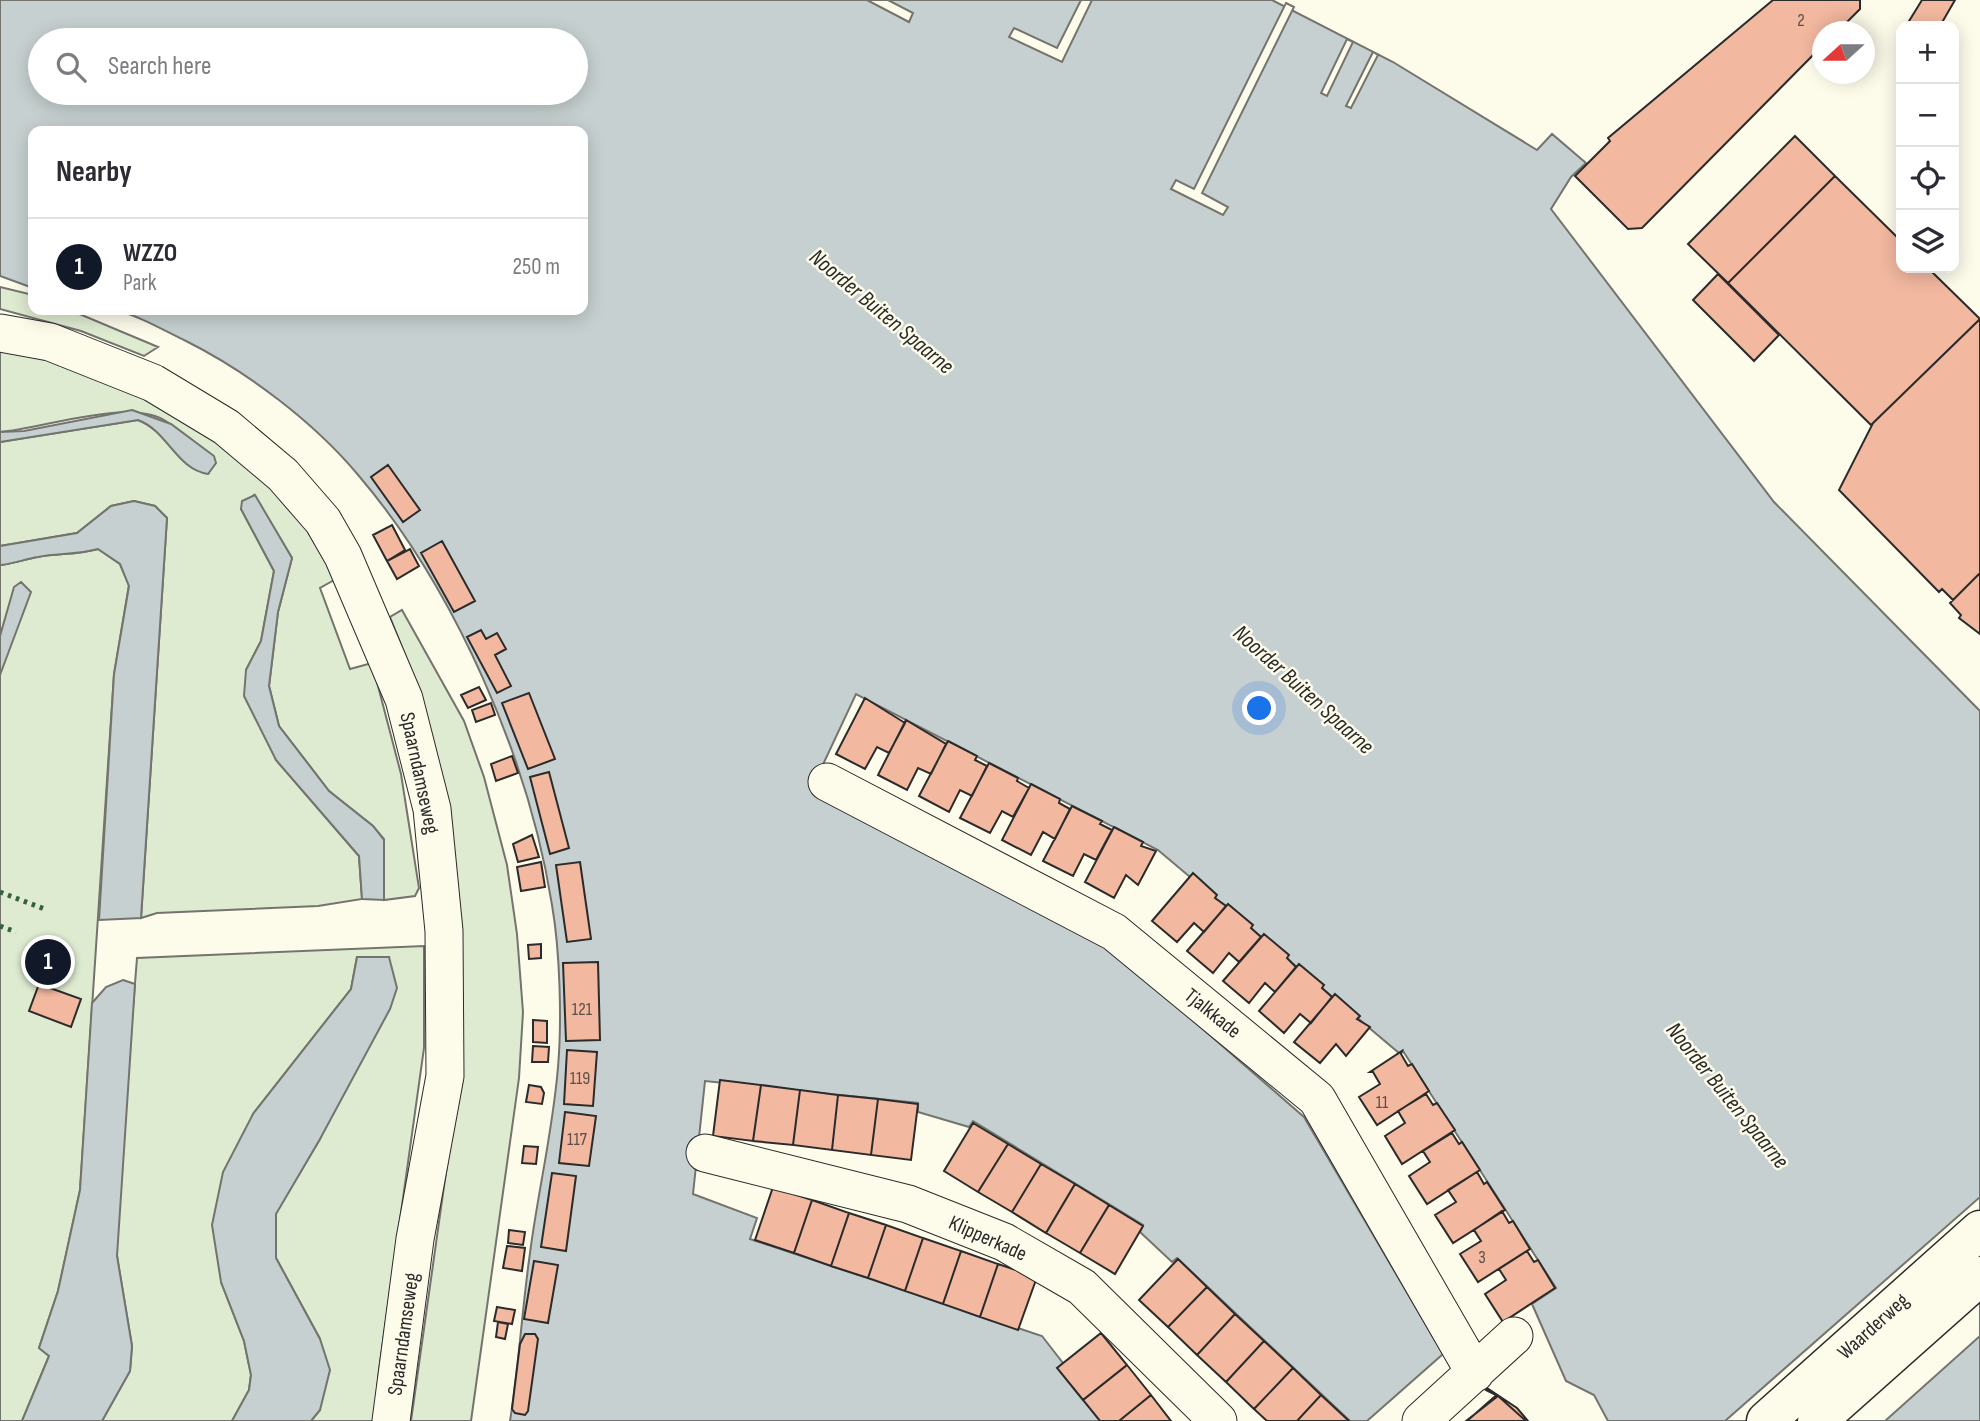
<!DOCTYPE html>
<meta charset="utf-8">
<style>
:root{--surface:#fff;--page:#f2f2f3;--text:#2b2b33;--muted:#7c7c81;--line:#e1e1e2;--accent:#111827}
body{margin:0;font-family:"Sofia Sans Condensed",sans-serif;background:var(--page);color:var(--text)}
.controls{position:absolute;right:21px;top:21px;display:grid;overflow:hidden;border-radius:14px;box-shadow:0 4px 18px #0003}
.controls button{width:63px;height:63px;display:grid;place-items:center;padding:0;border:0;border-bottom:2px solid var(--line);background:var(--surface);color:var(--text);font:35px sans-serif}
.compass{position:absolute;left:1812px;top:21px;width:63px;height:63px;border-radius:50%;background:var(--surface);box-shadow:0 4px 18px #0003;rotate:249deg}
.you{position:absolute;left:1260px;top:709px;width:24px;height:24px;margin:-18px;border:5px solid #fff;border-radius:50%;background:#1a73e8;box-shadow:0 0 0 10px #1a73e833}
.badge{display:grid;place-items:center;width:46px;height:46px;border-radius:50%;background:var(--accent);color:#fff;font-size:23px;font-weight:700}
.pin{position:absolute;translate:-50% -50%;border:4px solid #fff;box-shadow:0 2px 7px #0006}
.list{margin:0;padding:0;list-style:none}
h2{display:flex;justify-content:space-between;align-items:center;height:91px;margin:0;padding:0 28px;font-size:30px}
h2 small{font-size:23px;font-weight:400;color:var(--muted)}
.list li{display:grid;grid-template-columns:46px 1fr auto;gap:21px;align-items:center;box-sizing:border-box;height:98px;padding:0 28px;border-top:2px solid var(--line)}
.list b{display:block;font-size:26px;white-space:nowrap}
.list p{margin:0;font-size:23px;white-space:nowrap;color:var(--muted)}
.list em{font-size:23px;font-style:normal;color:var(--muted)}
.icon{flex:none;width:38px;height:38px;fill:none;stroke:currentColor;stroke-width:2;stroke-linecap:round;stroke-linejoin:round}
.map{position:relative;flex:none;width:1980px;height:1421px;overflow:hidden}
.search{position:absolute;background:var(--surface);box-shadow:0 4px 18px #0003;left:28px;top:28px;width:560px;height:77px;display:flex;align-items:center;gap:18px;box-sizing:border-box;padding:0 24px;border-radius:38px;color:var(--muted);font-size:26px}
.panel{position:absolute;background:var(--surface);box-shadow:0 4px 18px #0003;left:28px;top:126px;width:560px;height:189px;border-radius:14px}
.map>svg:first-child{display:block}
.green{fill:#deebd1;stroke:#74746e;stroke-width:2}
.water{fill:#c7d0d0;stroke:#74746e;stroke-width:2;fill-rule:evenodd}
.pier{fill:#fdfbea;stroke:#74746e;stroke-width:2}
.building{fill:#f2b8a0;stroke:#2b2b2b;stroke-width:2}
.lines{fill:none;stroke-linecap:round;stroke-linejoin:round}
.minor-casing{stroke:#2b2b2b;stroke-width:39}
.major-casing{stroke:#2b2b2b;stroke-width:41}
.minor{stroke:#fdfbea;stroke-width:37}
.major{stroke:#fdfbea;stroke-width:38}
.hedge{stroke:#34623c;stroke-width:5;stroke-dasharray:3.5 5;stroke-linecap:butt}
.labels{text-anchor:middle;stroke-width:5;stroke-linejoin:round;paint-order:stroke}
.number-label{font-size:18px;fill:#5d4e48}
.street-label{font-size:21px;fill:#2b2b2b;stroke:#fdfbea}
.water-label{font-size:23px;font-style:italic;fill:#2b2b2b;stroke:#fdfbea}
</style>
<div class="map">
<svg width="1980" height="1421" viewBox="0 0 1980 1421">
<rect width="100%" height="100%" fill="#fdfbea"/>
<path class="green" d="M0,287L33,295V310H70L158,347L144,356L81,331L0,309Z
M0,349L65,364L128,390L177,416L269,478L305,527L336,579L320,588L350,669L372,663L401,774L419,888L415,896L384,900V839L373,826L329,791L279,726L269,686L278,612L292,558L254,495L241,509L274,571L261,641L246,670L276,760L359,856L362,899L318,906L157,913L141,918L167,518L155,506L134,501L111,506L77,533L0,546V442L138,420C168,431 176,469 208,473C197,458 186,440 172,426C140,393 44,429 0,432Z
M98,549L120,564L129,585L114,674L80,1190L58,1291L39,1348L49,1356L22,1421H0V565C14,564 24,559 38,557C58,553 77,555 98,549Z
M402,610L464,721L484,777L507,865L517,934L523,1012L519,1078L471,1421H411L459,1080L419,690L390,617Z
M424,946V1048L379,1370L374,1421H311L320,1410V1339L276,1258V1213L320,1139L389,957H357L351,989L253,1114L221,1282L244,1341L251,1375L249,1390L232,1421H102L130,1371L132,1346L117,1256V1212L137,958Z"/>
<path class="water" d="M0,0H1272L1393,62L1537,150L1552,134L1586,163L1571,177L1551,209L1774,502L1980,711V1421H1608L1594,1395L1566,1381L1532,1304L1556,1288L1403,1051L1399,1053L1158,850L856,694L812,788L1105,944L1304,1117L1443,1354L1367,1421H1350L1177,1258L1172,1262L1140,1232L1143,1225L973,1121L969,1127L918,1112V1103L705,1081L693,1194L757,1218L750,1239L1042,1336L1108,1421H510C519,1365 522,1309 530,1253C538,1191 553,1130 558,1067C562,1021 560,951 552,905C529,759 455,589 359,476C315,423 248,372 186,341C163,330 140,316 115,310H583V131H33V288L0,276ZM40,40H576V93H40Z
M132,410L171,424L214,456L216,463L208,474C176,469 168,431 138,420L0,442V432L24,431Z
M255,495L292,558L278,612L269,686L279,726L329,791L373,826L384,840V900L362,899L359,856L276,760L244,696L246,670L261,641L274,571L241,509L242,501Z
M134,501L155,506L167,518L141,918L99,920L114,674L129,586L120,564L98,549C77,555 58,553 38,557C24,559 14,564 0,565V546L77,533L111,506Z
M21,582L31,592L0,675V636L14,587Z
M357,957H389L397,988L390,1009L320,1139L276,1214V1258L320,1339L330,1370L320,1410L311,1421H232L249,1390L251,1375L244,1341L221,1282L212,1225L223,1172L253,1114L351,989Z
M123,980L135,984L117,1256L132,1346L130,1371L102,1421H22L49,1356L39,1348L58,1291L80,1190L92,1003L106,987Z"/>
<path class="pier" d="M867,0H888L913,13L909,22Z
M1081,0H1092L1062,62L1009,37L1014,28L1057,48Z
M1286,3L1294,7L1202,193L1228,207L1223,215L1171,189L1176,180L1194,189Z
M1347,39L1353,42L1327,96L1321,93Z
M1373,52L1378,55L1351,108L1346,106Z
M1980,1197V1336L1885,1421H1725Z"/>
<path class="building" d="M1773,0H1860V9L1837,32H1822V46L1642,228L1628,229L1575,176L1610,141L1608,138Z
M1922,0H1955L1940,26H1906Z
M1795,136L1835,176L1728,283L1688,244Z
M1835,176L1901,241V268H1928L1980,319L1871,425L1728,283Z
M1718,274L1779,335L1754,361L1693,300Z
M1980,319V573L1953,600L1942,589L1939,592L1839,490L1873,423Z
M388,465L420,510L403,522L371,477Z
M392,525L405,550L387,561L373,535Z
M442,541L475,601L454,612L421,553Z
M410,549L419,566L397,579L387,561Z
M1980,573V634L1959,618L1961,615L1950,603Z
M481,630L486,639L497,633L506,649L495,655L511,686L497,693L467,637Z
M479,687L486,700L468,708L461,695Z
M529,693L555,759L528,769L502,703Z
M865,698L905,723L889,753L877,747L865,769L836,754Z
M491,703L495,715L476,722L472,710Z
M906,720L946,744L931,774L918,768L907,790L878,775Z
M948,741L977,756L975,760L987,766L972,796L960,790L949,812L919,796Z
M512,756L518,773L496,781L491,764Z
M989,763L1018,778L1017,781L1029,788L1013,817L1002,811L990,833L960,818Z
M549,772L569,848L550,854L530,777Z
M1031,784L1060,799L1059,803L1070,809L1055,839L1043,832L1031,855L1002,840Z
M1072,806L1102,821L1100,824L1112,830L1096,860L1084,854L1073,876L1043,861Z
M1114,827L1143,842L1141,846L1156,851L1138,885L1126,875L1114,898L1085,882Z
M532,835L539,857L518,862L513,844Z
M541,862L545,887L521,891L517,867Z
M580,862L591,939L567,942L556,865Z
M1193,873L1217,895L1215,898L1226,906L1204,932L1194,923L1177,942L1152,921Z
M1228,904L1253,925L1251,928L1261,937L1239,962L1229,953L1213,973L1187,951Z
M1264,934L1289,955L1287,958L1296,967L1275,992L1265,983L1249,1003L1223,981Z
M541,944V958L529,959L528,945Z
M598,962L600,1040L566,1041L563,963Z
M1299,964L1324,985L1322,988L1332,997L1311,1023L1300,1014L1284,1033L1259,1011Z
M39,984L81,999L71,1027L29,1011Z
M1335,994L1360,1016L1357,1019L1370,1027L1346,1056L1336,1044L1320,1063L1294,1042Z
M533,1020L547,1021V1043L533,1042Z
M533,1046L549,1047L548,1062H532Z
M567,1050L597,1052L593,1106L564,1104Z
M1402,1051L1401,1054L1408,1066L1412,1064L1429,1091L1377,1125L1359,1097L1380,1084L1373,1072H1370Z
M720,1080L761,1085L753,1141L713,1136Z
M529,1085L541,1087L544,1093L542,1104L526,1102Z
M761,1085L800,1090L793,1145L753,1141Z
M800,1090L838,1095L832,1150L793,1145Z
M1426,1094L1433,1105L1437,1103L1455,1130L1402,1164L1385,1136L1405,1123L1398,1111Z
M838,1095L878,1099L871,1155L832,1150Z
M878,1099L918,1104L911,1160L871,1155Z
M565,1112L596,1116L589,1166L559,1163Z
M973,1123L1008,1144L978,1192L944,1171Z
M1452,1133L1459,1144L1462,1142L1480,1170L1427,1204L1409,1176L1430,1162L1423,1151Z
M1008,1144L1041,1164L1012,1212L978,1192Z
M524,1146L538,1147L536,1164L522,1163Z
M1041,1164L1075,1184L1046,1233L1012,1212Z
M1477,1172L1484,1184L1487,1182L1505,1210L1453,1243L1435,1215L1456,1202L1448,1190Z
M552,1173L576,1176L566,1251L541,1247Z
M1075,1184L1109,1205L1080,1253L1046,1233Z
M773,1187L812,1200L794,1253L755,1240Z
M812,1200L849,1213L831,1266L794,1253Z
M1109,1205L1143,1226L1115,1274L1080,1253Z
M1502,1211L1509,1223L1513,1221L1530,1249L1478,1282L1460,1254L1481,1241L1474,1230Z
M849,1213L886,1225L868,1278L831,1266Z
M886,1225L923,1238L905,1291L868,1278Z
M509,1230L525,1232L523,1245L508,1243Z
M923,1238L961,1251L943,1304L905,1291Z
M507,1246L525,1248L522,1271L503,1268Z
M961,1251L998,1264L980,1317L943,1304Z
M1527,1251L1534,1262L1538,1260L1555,1288L1503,1322L1485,1294L1506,1280L1499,1269Z
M1178,1259L1207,1287L1168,1327L1139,1300Z
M534,1261L558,1265L548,1323L524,1319Z
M998,1264L1037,1277L1018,1330L980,1317Z
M1207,1287L1235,1314L1197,1355L1168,1327Z
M497,1307L515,1310L512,1324L494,1321Z
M1235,1314L1264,1341L1226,1382L1197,1355Z
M498,1322L508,1324L505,1339L496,1337Z
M1101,1333L1127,1365L1083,1400L1057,1368Z
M525,1334H535L538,1339L528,1411L525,1415L515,1413L512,1409L520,1344Z
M1264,1341L1293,1368L1254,1409L1226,1382Z
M1127,1365L1151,1395L1119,1421H1100L1083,1400Z
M1293,1368L1321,1395L1297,1421H1267L1254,1409Z
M1487,1388L1517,1408L1528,1421H1466L1498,1396L1486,1390Z
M1151,1395L1171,1421H1119Z
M1321,1395L1349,1421H1297Z
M1497,1395L1526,1421H1467L1493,1398Z"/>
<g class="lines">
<g class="minor-casing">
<path id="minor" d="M0,333L50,342L153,383L226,427L283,475L323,521L343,556L404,699L432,809L444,931L445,1076L415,1239L391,1421
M827,782L1114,932L1317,1099L1475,1373
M705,1153L908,1204L1004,1242L1082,1287L1218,1421
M1421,1421L1514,1336"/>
</g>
<g class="major-casing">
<path id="major" d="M1766,1421L1980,1230
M1817,1421L1980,1276"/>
</g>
<use href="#minor" class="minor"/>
<use href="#major" class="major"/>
<path class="hedge" d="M0,892L47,910
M0,926L16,932"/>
</g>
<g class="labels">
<g class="number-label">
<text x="1801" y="26">2</text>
<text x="582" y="1015">121</text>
<text x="580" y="1084">119</text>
<text x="1382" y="1108">11</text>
<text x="577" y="1145">117</text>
<text x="1482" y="1263">3</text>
</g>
<g class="street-label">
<text transform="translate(420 773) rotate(78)" y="7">Spaarndamseweg</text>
<text transform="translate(1213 1013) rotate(39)" y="7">Tjalkkade</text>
<text transform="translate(988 1238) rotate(24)" y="7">Klipperkade</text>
<text transform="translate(1873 1326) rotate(-42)" y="7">Waarderweg</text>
<text transform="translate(403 1334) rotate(-82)" y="7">Spaarndamseweg</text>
</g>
<g class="water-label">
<text transform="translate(882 311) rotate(40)" y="8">Noorder Buiten Spaarne</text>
<text transform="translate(1304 689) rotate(42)" y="8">Noorder Buiten Spaarne</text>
<text transform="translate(1728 1095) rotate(51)" y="8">Noorder Buiten Spaarne</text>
</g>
</g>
</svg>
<div class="controls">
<button>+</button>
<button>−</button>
<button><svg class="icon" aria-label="locate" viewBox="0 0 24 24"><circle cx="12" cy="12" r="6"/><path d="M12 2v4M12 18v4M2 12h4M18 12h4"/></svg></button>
<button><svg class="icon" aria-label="layers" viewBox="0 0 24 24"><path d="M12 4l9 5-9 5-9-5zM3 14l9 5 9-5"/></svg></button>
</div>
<svg class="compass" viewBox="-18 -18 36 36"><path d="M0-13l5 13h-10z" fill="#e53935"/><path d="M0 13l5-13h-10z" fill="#7c7c81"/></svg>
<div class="you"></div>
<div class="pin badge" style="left:48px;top:962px">1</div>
<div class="search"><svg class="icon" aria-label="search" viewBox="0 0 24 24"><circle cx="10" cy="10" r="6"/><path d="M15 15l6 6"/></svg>Search here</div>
<section class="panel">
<h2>Nearby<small></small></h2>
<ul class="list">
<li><span class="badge">1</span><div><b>WZZO</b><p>Park</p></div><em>250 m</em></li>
</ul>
</section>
</div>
